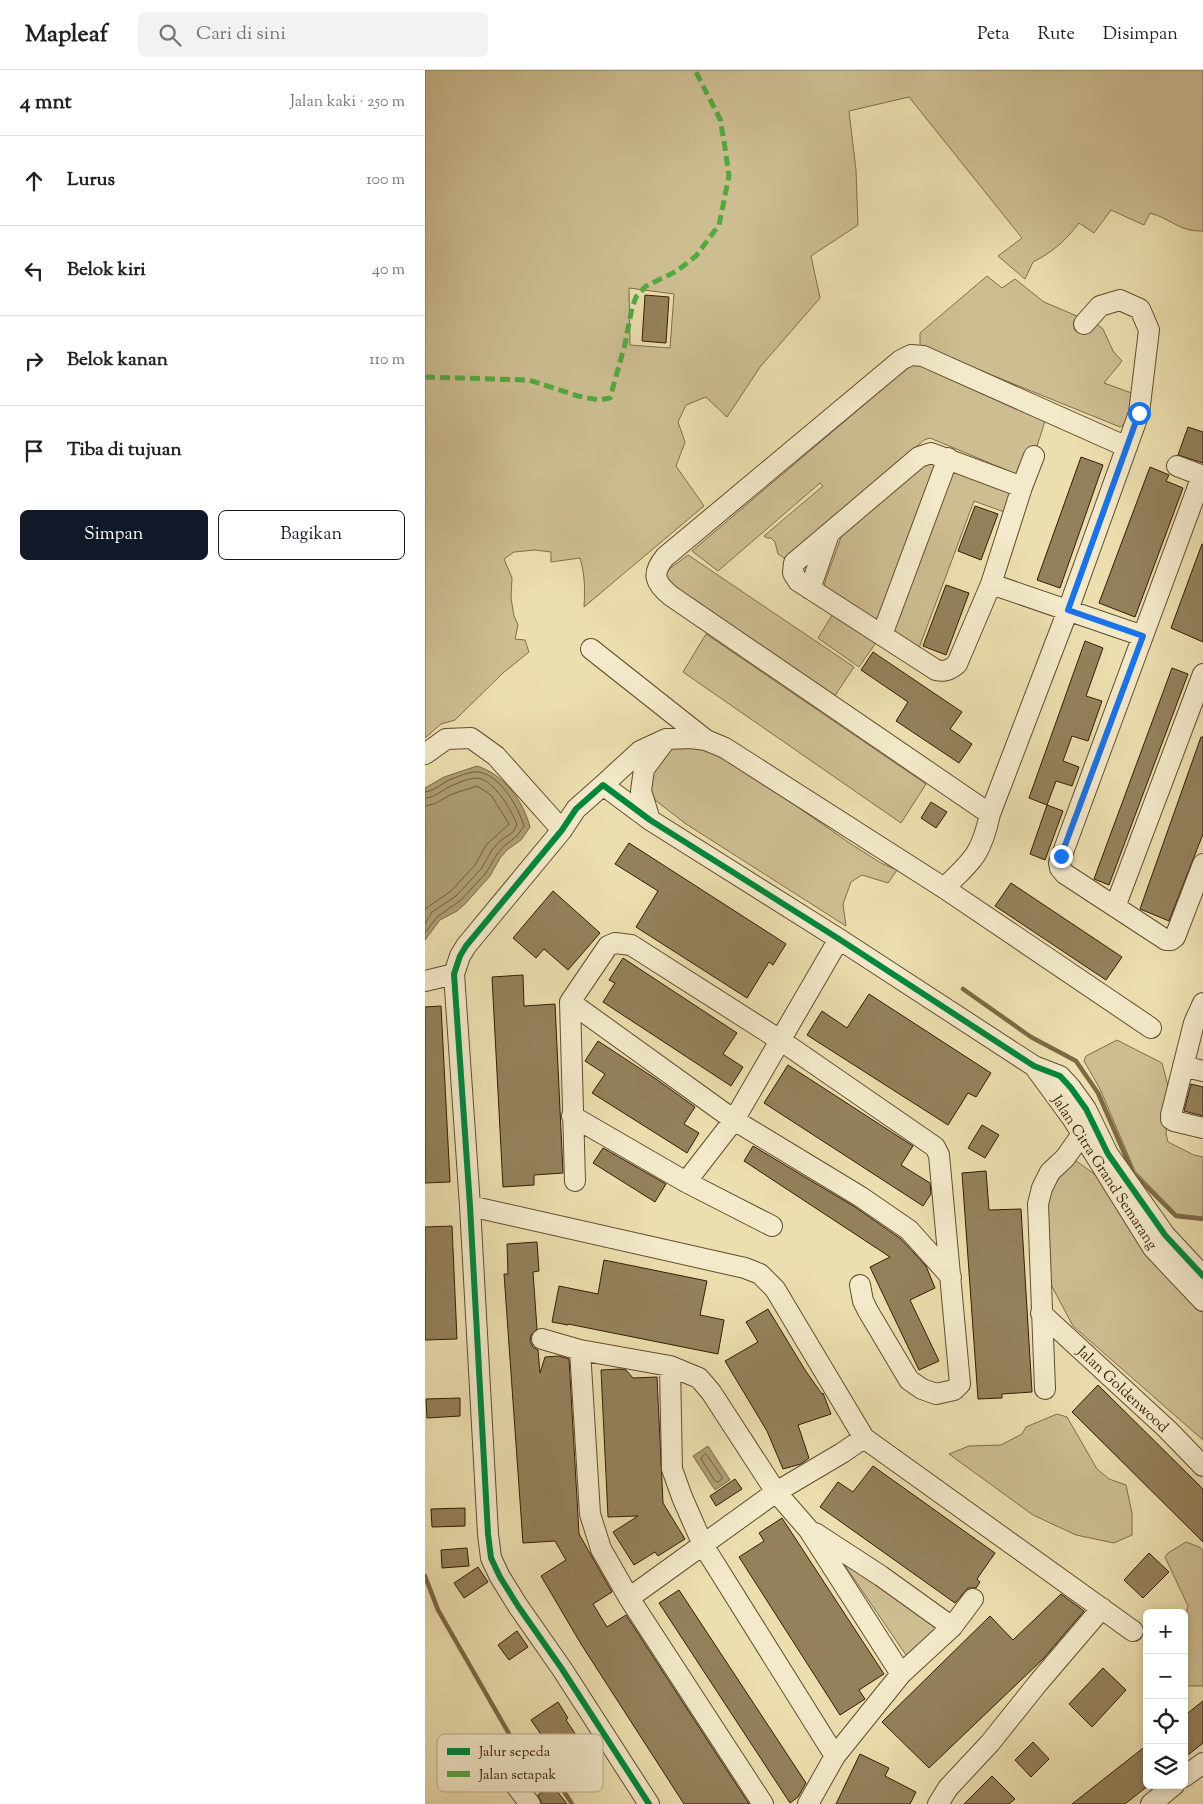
<!DOCTYPE html>
<html lang="id">
<meta charset="utf-8">
<style>
:root{--surface:#fff;--page:#f2f2f2;--text:#222;--muted:#767676;--line:#e0e0e0;--accent:#111827}
body{margin:0;font-family:"Sorts Mill Goudy",serif;background:var(--page);color:var(--text)}
.controls{position:absolute;right:15px;bottom:15px;display:grid;overflow:hidden;border-radius:8px;box-shadow:0 2px 8px #0003}
.controls button{width:45px;height:45px;display:grid;place-items:center;padding:0;border:0;border-bottom:1px solid var(--line);background:var(--surface);color:var(--text);font:25px sans-serif}
.stop{position:absolute;width:15px;height:15px;margin:-11px;border:4px solid #1a73e8;border-radius:50%;background:#fff}
.stop.end{background:#1a73e8;border-color:#fff;box-shadow:0 1px 5px #0008}
.list{margin:0;padding:0;list-style:none}
h2{display:flex;justify-content:space-between;align-items:center;height:65px;margin:0;padding:0 20px;font-size:21px}
h2 small{font-size:16px;font-weight:400;color:var(--muted)}
.list li{display:grid;grid-template-columns:32px 1fr auto;gap:15px;align-items:center;box-sizing:border-box;height:90px;padding:0 20px;border-top:1px solid var(--line)}
.list b{display:block;font-size:19px;white-space:nowrap}
.list em{font-size:16px;font-style:normal;color:var(--muted)}
.actions{display:flex;gap:10px;padding:15px 20px}
.actions a{flex:1;padding:11px 0;border:1px solid var(--accent);border-radius:8px;text-align:center;font-size:18px;color:var(--accent)}
.actions .main{background:var(--accent);color:#fff}
.icon{flex:none;width:28px;height:28px;fill:none;stroke:currentColor;stroke-width:2;stroke-linecap:round;stroke-linejoin:round}
.map{position:relative;flex:none;width:778px;height:1734px;overflow:hidden}
header{display:flex;align-items:center;gap:30px;box-sizing:border-box;height:70px;padding:0 25px;background:var(--surface);border-bottom:1px solid var(--line)}
header strong{font-size:24px}
nav{display:flex;gap:28px;margin-inline-start:auto;font-size:18px}
.search{width:350px;height:45px;background:var(--page);display:flex;align-items:center;gap:12px;box-sizing:border-box;padding:0 18px;border-radius:8px;color:var(--muted);font-size:19px}
main{display:flex}
aside{flex:1;background:var(--surface)}
.map>svg:first-child{display:block}
.green{fill:#cdbe92;stroke:#806d4a;fill-rule:evenodd}
.water{fill:#ad9d74;stroke:#7d6946}
.lines{fill:none;stroke-linecap:round;stroke-linejoin:round}
.shore{stroke:#705c3b;stroke-width:1}
.stream{stroke:#7d6946;stroke-width:4.5}
.building{fill:#94815c;stroke:#341c02}
.minor-casing{stroke:#624d2d;stroke-width:22}
.minor{stroke:#f3eacb;stroke-width:20}
.quiet{stroke:#54a940;stroke-width:5;stroke-dasharray:10 5;stroke-linecap:butt}
.cycleway-casing{stroke:#f3eacb;stroke-width:9}
.cycleway{stroke:#00873e;stroke-width:6}
.route{stroke:#1a73e8;stroke-width:6}
.labels{text-anchor:middle;stroke-width:4;stroke-linejoin:round;paint-order:stroke}
.street-label{font-size:15px;fill:#341c02;stroke:#f3eacb}
.key{fill:#f3eacb;stroke:#baac8f;stroke-width:1}
.key-label{font-size:14px;fill:#341c02}
</style>
<header>
<strong>Mapleaf</strong>
<div class="search"><svg class="icon" aria-label="search" viewBox="0 0 24 24"><circle cx="10" cy="10" r="6"/><path d="M15 15l6 6"/></svg>Cari di sini</div>
<nav><a>Peta</a><a>Rute</a><a>Disimpan</a></nav>
</header>
<main>
<aside>
<h2>4 mnt<small>Jalan kaki · 250 m</small></h2>
<ul class="list">
<li><svg class="icon" aria-label="ahead" viewBox="0 0 24 24"><path d="M12 20V5M6 11l6-6 6 6"/></svg><div><b>Lurus</b></div><em>100 m</em></li>
<li><svg class="icon" aria-label="left" viewBox="0 0 24 24"><path d="M17 20v-9H6M10 6l-5 5 5 5"/></svg><div><b>Belok kiri</b></div><em>40 m</em></li>
<li><svg class="icon" aria-label="right" viewBox="0 0 24 24"><path d="M7 20v-9h11M14 6l5 5-5 5"/></svg><div><b>Belok kanan</b></div><em>110 m</em></li>
<li><svg class="icon" aria-label="arrive" viewBox="0 0 24 24"><path d="M6 21V4h12l-3 4 3 4H6"/></svg><div><b>Tiba di tujuan</b></div></li>
</ul>
<div class="actions"><a class="main">Simpan</a><a>Bagikan</a></div>
</aside>
<div class="map">
<svg width="778" height="1734" viewBox="0 0 778 1734">
<rect width="100%" height="100%" fill="#ecdfaf"/>
<filter id="stains"><feTurbulence type="fractalNoise" baseFrequency=".004" numOctaves="4"/><feColorMatrix values="0 0 0 0 .2 0 0 0 0 .09 0 0 0 0 .02 0 0 0 .5 -.17"/></filter>
<radialGradient id="worn" r=".72"><stop offset=".6" stop-color="#630" stop-opacity="0"/><stop offset="1" stop-color="#630" stop-opacity=".3"/></radialGradient>
<path class="green" d="M0,0H778V161C754,162 747,149 725,143L719,155L686,140L669,163L654,153C640,171 628,182 608,192L600,209L573,186L597,168L484,27L424,41L431,100L433,155L386,186L395,228L335,297L302,347L281,327L261,335L253,352L260,372L251,396L279,436L159,537C160,520 160,504 155,488L126,492V482L110,480L89,482L79,489L87,508L86,528L89,546L93,555L90,569L100,570L104,582L78,603L30,650L16,654L0,668ZM204,218L249,224L245,278L205,275Z
M562,206L577,218L590,209L619,232L673,255L678,259L688,281L697,291L679,313L712,325L701,353L695,357L495,276V263Z
M493,293L620,351C615,366 608,398 591,404L505,368L499,370L364,486L359,488L353,484L350,472L346,468H342L339,466L398,416L395,413L293,501L267,481L486,295Z
M502,389L514,391L454,549L450,551L399,516L401,509L419,459Z
M528,401L588,421L582,443L549,431L494,578L491,579L468,561Z
M263,485L429,597L409,627L247,515L241,506L243,500Z
M409,542L452,571L434,597L393,568Z
M281,564L501,714L476,753L258,602Z
M253,676L278,678L300,689L361,729L426,774L456,793L472,800L463,813L437,805L426,812L418,834L421,856L261,754L230,730L225,717L228,696L246,679Z
M692,970L737,993L744,1020L741,1064L743,1072L769,1085L778,1087V1147L752,1144L710,1101L675,1019L659,991L661,986Z
M650,1090L676,1109L778,1240V1370L648,1256L624,1211L621,1165L625,1116Z
M632,1344L642,1347L672,1399L684,1409L701,1415L707,1443V1465L689,1473L651,1465L608,1445L524,1384L544,1376L576,1375L597,1364L601,1357Z
M761,1472L774,1477L778,1480V1616H759V1550L763,1536L740,1487L743,1483Z
M418,1491L513,1556L510,1561L483,1588L421,1497Z"/>
<path class="water" d="M52,696C78,704 98,730 105,757L96,770L82,780L75,788L65,806L40,834L32,841L15,850L0,870V718L19,707Z
M283,1376L305,1410L290,1420L268,1386Z"/>
<g class="lines">
<path class="shore" d="M0,722C9,721 16,714 24,710C32,707 45,701 53,702C76,705 93,737 99,756L92,766L79,776L72,784L61,803L36,830L12,847L0,863
M0,728C9,728 16,721 24,717C32,713 42,709 50,708C68,707 87,741 92,755L88,762L75,771L67,780L56,799L31,826L7,842L0,854
M0,736L9,734L27,724L52,716L66,725L84,754L61,775L50,795L26,821L0,839
M281,1384L297,1407V1409L293,1412L290,1411L276,1389L277,1387Z"/>
<path class="stream" d="M538,919L606,967L651,991L673,1023L708,1103L751,1146L778,1149
M0,1506L13,1540L91,1676L138,1720L147,1734"/>
</g>
<path class="building" d="M220,225L244,227L241,273L217,271Z
M763,357L778,362V393L753,385Z
M656,387L678,395L635,518L612,510Z
M725,397L744,405L741,411L758,418L710,547L674,533Z
M550,436L573,444L556,490L533,481Z
M777,474H778V572L746,558Z
M521,515L544,523L521,585L498,576Z
M660,571L678,578L661,626L677,631L663,671L647,666L638,691L654,697L647,716L631,711L622,735L638,741L620,790L605,784L622,735L604,728Z
M448,582L537,642L525,659L547,674L534,693L471,651L483,632L436,600Z
M747,598L763,604L684,815L669,809Z
M776,667H778V764L744,851L715,839Z
M506,732L522,742L511,758L496,748Z
M204,773L361,874L348,895L344,892L322,928L211,857L233,821L190,794Z
M586,813L697,887L681,910L570,836Z
M128,821L175,863L143,900L119,879L111,888L88,868Z
M198,888L312,963L298,984L318,997L306,1016L178,932L190,913L184,910Z
M98,905L99,936L130,934L138,1103L109,1105V1115L78,1117L67,907Z
M444,924L566,1003L551,1027L543,1023L523,1055L382,965L397,941L422,958Z
M16,936L25,1112L0,1113V937Z
M173,971L231,1009L270,1037L259,1054L274,1063L262,1083L167,1023L180,1004L160,991Z
M363,995L488,1076L476,1095L505,1113L506,1124L498,1136L339,1033Z
M766,1014L778,1017V1046L759,1041Z
M557,1055L574,1065L560,1088L543,1078Z
M328,1076L430,1137L476,1169L501,1196L510,1218L485,1230L514,1291L494,1300L445,1197L465,1187L319,1091Z
M178,1078L241,1114L230,1132L168,1093Z
M561,1101L564,1140L596,1139L607,1322L577,1324V1328L553,1329L537,1103Z
M27,1156L32,1269L0,1270V1157Z
M112,1172L114,1201L108,1202L112,1259L106,1265L105,1271L108,1277L113,1280L115,1303L120,1287L134,1286L144,1289L154,1464L187,1522L168,1534L182,1557L201,1545L324,1734H259L156,1574L116,1506L141,1490L130,1471L98,1473L79,1204H83L82,1174Z
M179,1190L282,1211L275,1245L299,1250L293,1284L143,1254V1255L127,1252L134,1216L173,1224Z
M343,1239L380,1300L397,1324L398,1323L406,1344L373,1355L384,1388L376,1394L358,1399L342,1361L300,1291L333,1272L321,1252Z
M195,1299L201,1300L208,1308L232,1307L238,1433L260,1469L233,1486L230,1482L209,1495L188,1462L213,1446L183,1447L176,1300Z
M673,1315L778,1419V1472L647,1342Z
M35,1328V1346L2,1348L1,1329Z
M448,1396L570,1483L552,1509L555,1512L551,1518H543L530,1533L395,1437L413,1412L428,1422Z
M310,1409L317,1419L291,1436L285,1426Z
M40,1438V1456L7,1457L6,1439Z
M357,1448L459,1604L434,1620L440,1629L415,1645L314,1487L339,1471L334,1463Z
M42,1478L44,1496L17,1498L16,1480Z
M724,1483L744,1502L718,1528L699,1510Z
M53,1497L63,1512L39,1528L29,1513Z
M254,1520L381,1713L373,1727L365,1733L234,1533Z
M636,1524L659,1541L618,1589L504,1698L457,1652L565,1546L588,1570Z
M92,1561L103,1577L84,1590L73,1575Z
M678,1598L701,1620L667,1657L644,1634Z
M778,1631V1673L759,1688V1646Z
M133,1632L143,1648L141,1650L161,1680L138,1696L106,1650Z
M608,1672L624,1689L606,1707L590,1690Z
M722,1675V1715H724L700,1734H647Z
M435,1684L464,1698L460,1706L491,1722L485,1734H411Z
M567,1706L590,1729L584,1734H539Z
M128,1715L135,1725L142,1734H117L113,1725Z"/>
<g class="lines">
<g class="minor-casing">
<path id="minor" d="M506,383L597,417L566,514L532,594C525,600 520,602 511,600L373,511L368,503L369,493L494,387Z
M752,396L778,406
M777,406L634,793L635,798L640,804L741,870H746L750,867L778,794
M597,417L609,386
M566,514L718,566
M385,519L404,464
M457,565L523,388
M166,579L281,670
M0,684L21,669L46,668L71,686L137,760
M178,715L215,681L241,669L266,668L281,670L300,678L519,818L726,958
M565,744L246,526C230,513 226,504 240,487L476,290L486,285L498,286L702,377
M225,750L216,721L219,699L240,671
M519,818C548,790 556,785 565,744L643,540L714,343L724,260L715,239L695,230L675,236L659,254
M690,837L778,604
M0,911L29,904
M145,932L309,1050L436,1127L484,1160L526,1207
M778,933L769,953L746,1045V1049L749,1051L778,1058
M609,996L647,1048L728,1178L778,1231
M758,996L778,1001
M147,1046L261,1112L347,1156
M150,1111L145,932L183,876L190,873L206,875L355,970L510,1077L514,1085L535,1314L529,1320L511,1324L497,1319L484,1310L443,1241L438,1231L435,1215
M261,1112L309,1050L414,869
M45,1136L320,1198L335,1204L350,1219L439,1368L708,1561
M616,1243L742,1359L778,1396
M117,1269L155,1280L245,1296L274,1308L286,1322L351,1422L384,1460L476,1604
M155,1280L165,1444L176,1479L204,1528L338,1734
M245,1296L247,1399L257,1427L278,1475L410,1686
M620,1319L613,1134L617,1118L625,1102L640,1088L657,1064
M390,1463L456,1506L527,1557
M204,1528L351,1422L417,1383L439,1368
M82,1704L105,1734
M759,1707L778,1693
M224,1734L137,1599L93,1536L75,1507L66,1488L63,1464L45,1136L29,904L35,886L41,876L137,760L151,739L178,715L225,750L414,869L609,996L635,1006L646,1018L661,1039L683,1084L740,1165L778,1206
M383,1734L410,1686L476,1604L527,1557L548,1529
M513,1734L523,1718L565,1673L613,1613L677,1538
M726,1734L749,1715"/>
</g>
<use href="#minor" class="minor"/>
<path class="quiet" d="M0,307L104,310L153,326L174,330L185,328L200,274L207,238L211,227L221,216L252,201L271,186L294,155L304,106L299,71L295,49L270,0"/>
<g class="cycleway-casing">
<path id="cycleway" d="M224,1734L137,1599L93,1536L75,1507L66,1488L63,1464L45,1136L29,904L35,886L41,876L137,760L151,739L178,715L225,750L414,869L609,996L635,1006L646,1018L661,1039L683,1084L740,1165L778,1206"/>
</g>
<use href="#cycleway" class="cycleway"/>
</g>
<g class="lines">
<path class="route" d="M636,786L718,566L643,540L714,343"/>
</g>
<g class="labels">
<g class="street-label">
<text transform="translate(680 1102) rotate(57)" y="5">Jalan Citra Grand Semarang</text>
<text transform="translate(698 1319) rotate(43)" y="5">Jalan Goldenwood</text>
</g>
</g>
<rect x="12" y="1664" width="166" height="58" rx="8" class="key"/>
<rect x="22" y="1678" width="23" height="7" fill="#00873e"/>
<rect x="22" y="1701" width="23" height="6" fill="#54a940"/>
<g class="key-label">
<text x="54" y="1686">Jalur sepeda</text>
<text x="54" y="1709">Jalan setapak</text>
</g>
<rect width="100%" height="100%" filter="url(#stains)"/>
<rect width="100%" height="100%" fill="url(#worn)"/>
</svg>
<div class="controls">
<button>+</button>
<button>−</button>
<button><svg class="icon" aria-label="locate" viewBox="0 0 24 24"><circle cx="12" cy="12" r="6"/><path d="M12 2v4M12 18v4M2 12h4M18 12h4"/></svg></button>
<button><svg class="icon" aria-label="layers" viewBox="0 0 24 24"><path d="M12 4l9 5-9 5-9-5zM3 14l9 5 9-5"/></svg></button>
</div>
<div class="stop" style="left:714px;top:343px"></div>
<div class="stop end" style="left:636px;top:786px"></div>
</div>
</main>
